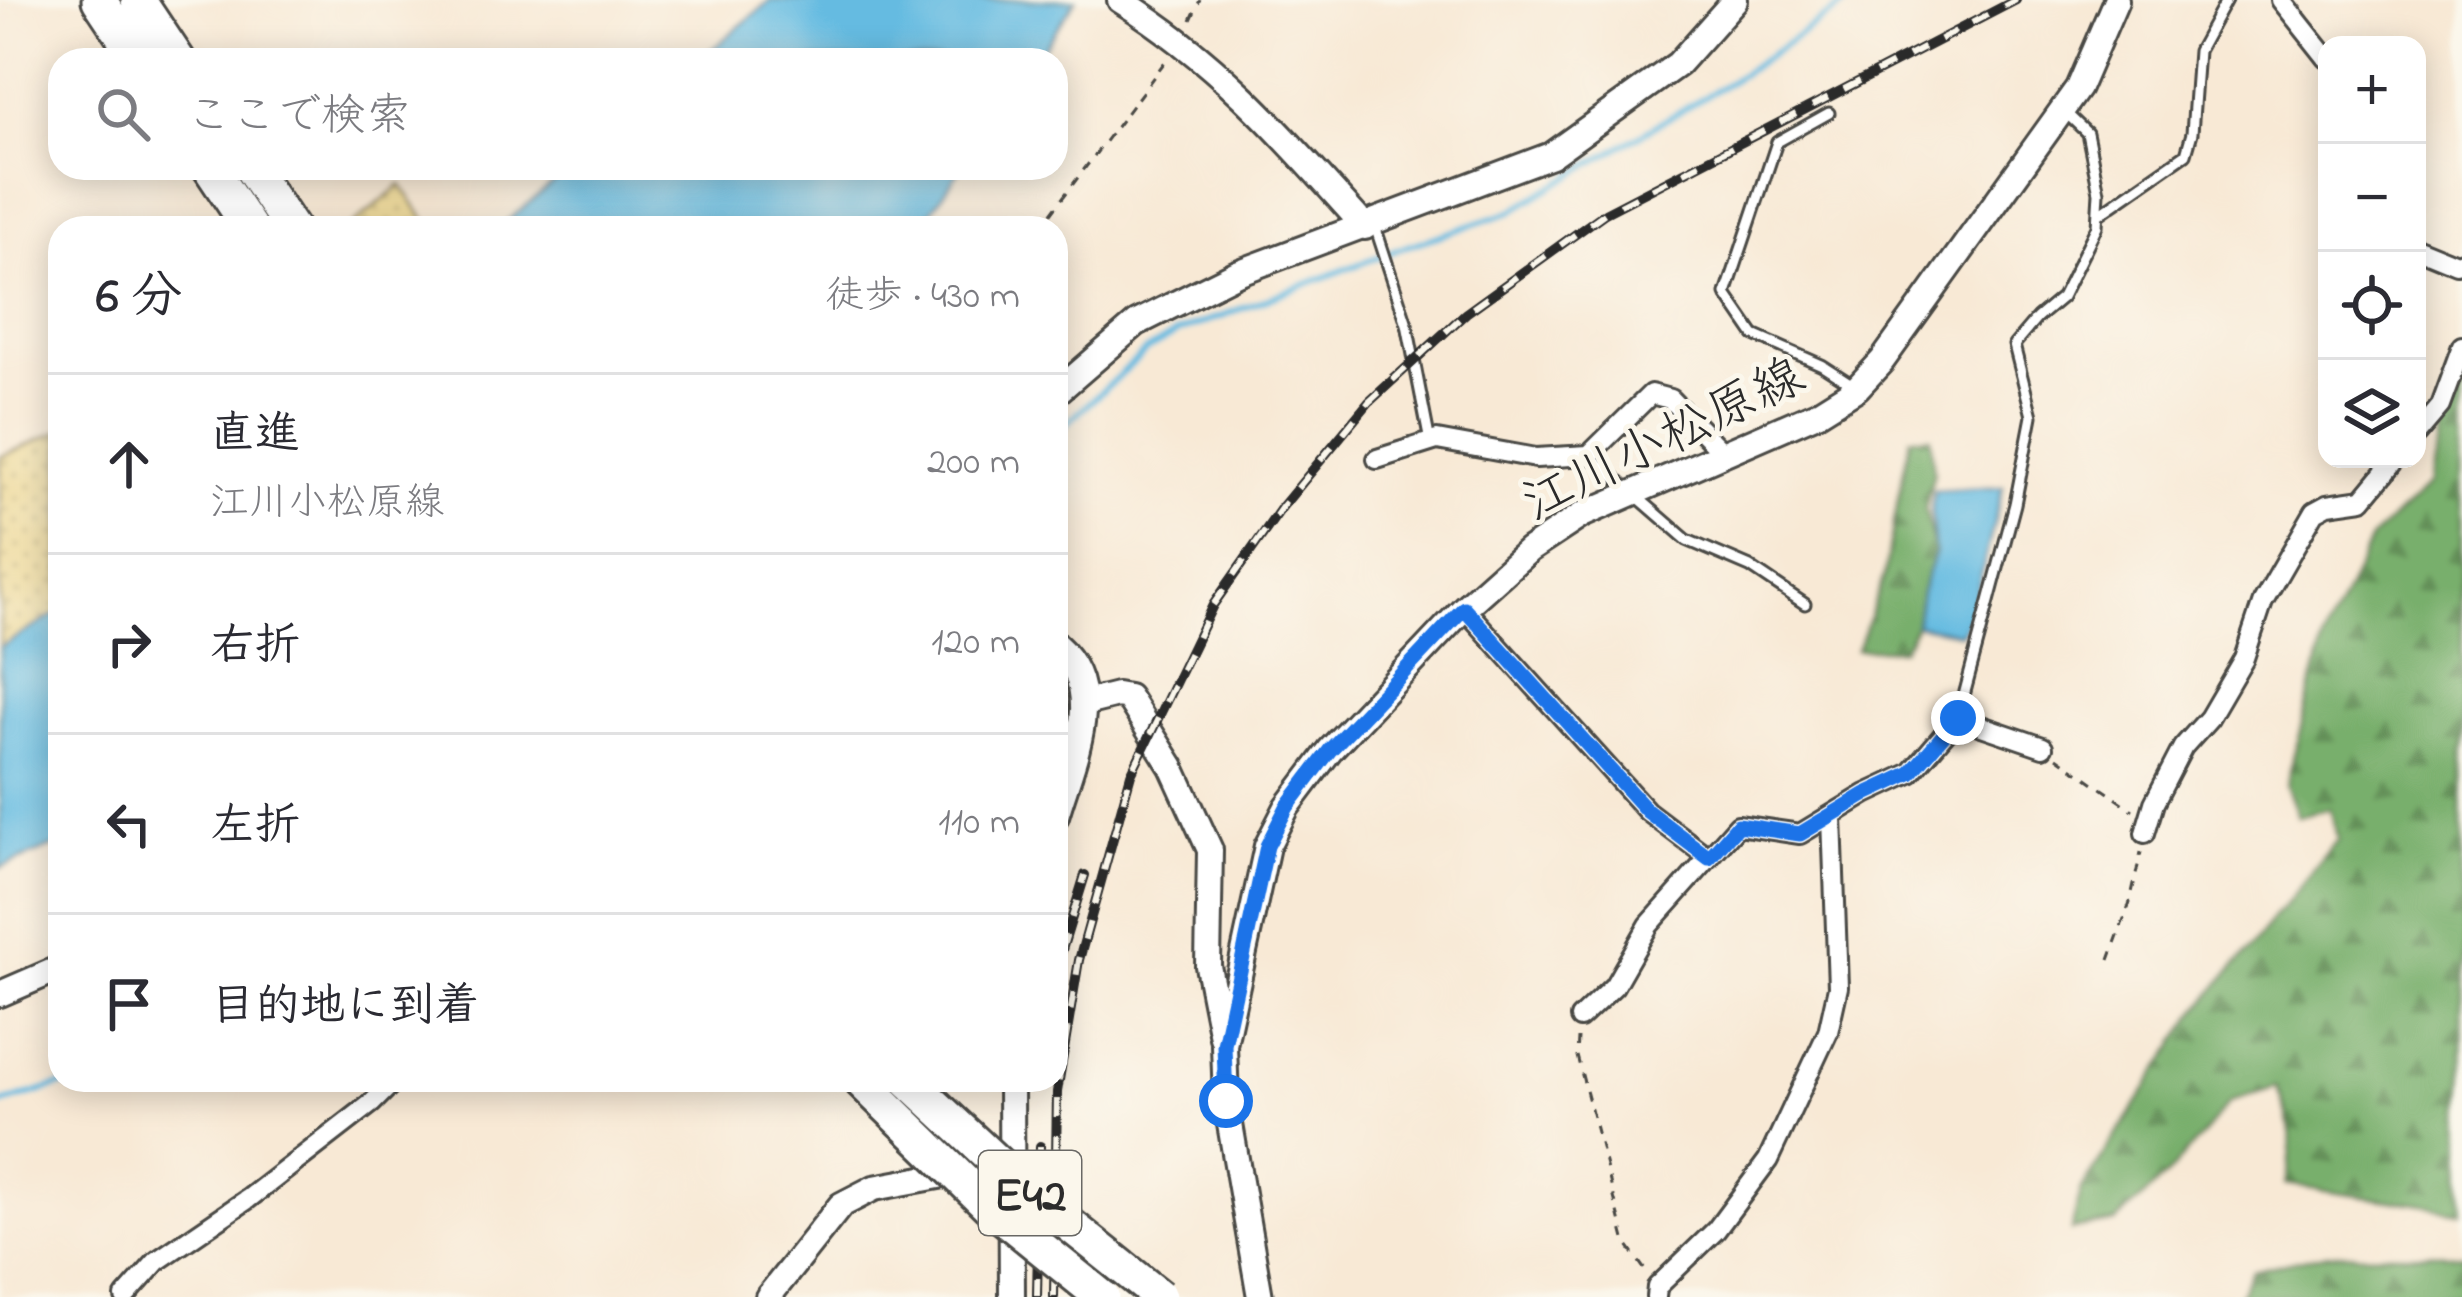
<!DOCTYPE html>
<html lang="ja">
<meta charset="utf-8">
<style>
:root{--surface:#fff;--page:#f2f2f3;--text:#2b2b33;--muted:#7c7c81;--line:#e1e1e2}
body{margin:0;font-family:"Indie Flower","Klee One",sans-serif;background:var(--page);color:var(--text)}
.controls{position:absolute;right:36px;top:36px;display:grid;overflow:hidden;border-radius:24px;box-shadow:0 6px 30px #0003}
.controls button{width:108px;height:108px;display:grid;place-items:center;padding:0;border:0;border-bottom:3px solid var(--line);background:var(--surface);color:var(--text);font:60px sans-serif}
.stop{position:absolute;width:36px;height:36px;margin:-27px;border:9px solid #1a73e8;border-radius:50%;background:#fff}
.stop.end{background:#1a73e8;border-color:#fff;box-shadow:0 3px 12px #0008}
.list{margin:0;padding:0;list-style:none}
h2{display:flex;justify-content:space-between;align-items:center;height:156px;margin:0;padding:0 48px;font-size:51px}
h2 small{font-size:39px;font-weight:400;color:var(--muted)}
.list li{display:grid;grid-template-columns:78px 1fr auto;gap:36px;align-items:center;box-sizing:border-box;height:180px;padding:0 48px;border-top:3px solid var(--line)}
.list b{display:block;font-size:45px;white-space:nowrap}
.list p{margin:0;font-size:39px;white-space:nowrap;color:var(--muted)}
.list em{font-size:39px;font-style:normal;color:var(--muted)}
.icon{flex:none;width:66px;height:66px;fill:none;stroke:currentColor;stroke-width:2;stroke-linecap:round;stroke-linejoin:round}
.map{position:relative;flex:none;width:2462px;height:1297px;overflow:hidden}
.search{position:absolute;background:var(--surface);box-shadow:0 6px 30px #0003;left:48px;top:48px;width:1020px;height:132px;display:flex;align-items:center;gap:30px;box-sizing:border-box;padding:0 42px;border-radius:36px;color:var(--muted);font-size:45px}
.panel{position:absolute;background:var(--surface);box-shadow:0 6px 30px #0003;left:48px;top:216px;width:1020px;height:876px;border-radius:36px}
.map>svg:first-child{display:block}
.forest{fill:url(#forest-firs);stroke:#526d4c;stroke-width:3}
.sand{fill:url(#sand-dots);stroke:#8c8264;stroke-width:3}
.water{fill:#65bbe1;stroke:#487386;stroke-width:3}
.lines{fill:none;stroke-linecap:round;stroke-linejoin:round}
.stream{stroke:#65bbe1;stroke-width:6}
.lane-casing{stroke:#4a4844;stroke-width:15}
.street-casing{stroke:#4a4844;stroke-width:24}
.secondary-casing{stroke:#4a4844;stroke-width:30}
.highway-casing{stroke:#4a4844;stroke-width:39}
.path{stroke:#4a4844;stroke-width:3;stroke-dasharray:9 9;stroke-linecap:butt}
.lane{stroke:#fff;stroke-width:9}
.street{stroke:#fff;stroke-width:18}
.secondary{stroke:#fff;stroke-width:24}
.highway{stroke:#fff;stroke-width:33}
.rail-casing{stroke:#2b2b2b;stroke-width:10}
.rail{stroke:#fbf7ec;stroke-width:6;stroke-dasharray:18;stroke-linecap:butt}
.highway-bridge-casing{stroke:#4a4844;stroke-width:39;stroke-linecap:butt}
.highway-bridge{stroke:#fff;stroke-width:33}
.route{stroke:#1a73e8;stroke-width:15}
.labels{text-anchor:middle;stroke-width:10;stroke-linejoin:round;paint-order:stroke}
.shield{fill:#fbf7ec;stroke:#696865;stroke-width:3}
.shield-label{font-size:48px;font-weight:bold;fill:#2b2b2b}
.street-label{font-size:51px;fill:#2b2b2b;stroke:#fbf7ec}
</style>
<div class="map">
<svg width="2462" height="1297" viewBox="0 0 2462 1297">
<defs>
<pattern id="forest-firs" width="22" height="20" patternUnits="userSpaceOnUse" patternTransform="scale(3)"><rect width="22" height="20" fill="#78af6c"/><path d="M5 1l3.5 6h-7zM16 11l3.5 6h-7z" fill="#638f59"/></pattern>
<pattern id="sand-dots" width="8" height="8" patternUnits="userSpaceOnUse" patternTransform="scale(3)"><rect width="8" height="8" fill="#eeda9e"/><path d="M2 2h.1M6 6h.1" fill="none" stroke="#cb8" stroke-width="1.8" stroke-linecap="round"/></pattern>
</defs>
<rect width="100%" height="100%" fill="#fbf7ec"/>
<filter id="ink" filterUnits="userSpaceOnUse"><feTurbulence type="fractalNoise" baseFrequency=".00833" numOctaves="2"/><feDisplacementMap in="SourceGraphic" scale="24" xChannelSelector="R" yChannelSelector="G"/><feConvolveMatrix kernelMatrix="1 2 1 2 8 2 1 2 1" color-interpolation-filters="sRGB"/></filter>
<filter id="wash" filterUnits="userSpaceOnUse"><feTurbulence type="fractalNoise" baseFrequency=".004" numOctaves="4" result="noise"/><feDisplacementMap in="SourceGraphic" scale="48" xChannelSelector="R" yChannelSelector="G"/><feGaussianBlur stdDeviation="2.7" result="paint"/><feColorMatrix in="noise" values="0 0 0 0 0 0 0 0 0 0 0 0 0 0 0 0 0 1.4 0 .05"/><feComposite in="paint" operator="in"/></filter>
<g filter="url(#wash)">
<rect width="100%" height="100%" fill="#f8e9d5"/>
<path class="forest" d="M2462,362V1211L2286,1184C2294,1148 2293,1121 2277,1087L2231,1101L2168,1174L2116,1222L2071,1230L2082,1189L2196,1012L2339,840L2330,809L2298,817L2286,785L2323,641L2371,537L2432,484L2449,396Z
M1930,436L1934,472L1925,509L1935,552L1923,586L1916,625L1902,649H1857L1884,576L1910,437Z
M2328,1253L2462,1255V1297H2238L2252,1271Z"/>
<path class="sand" d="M401,185L431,228H349Z
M60,431V612L0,647V457Z"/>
<path class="water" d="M771,0H1076L1035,60H699Z
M571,168H961L920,228H499Z
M2003,487L1972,612L1961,633L1916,625L1921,592L1935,552L1931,511L1934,491Z
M60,612V844L0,868V647Z"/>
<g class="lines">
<path class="stream" d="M1056,433L1146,351L1179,332L1407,246L1508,213L1739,76L1851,0
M0,1104L77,1080"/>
</g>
</g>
<g filter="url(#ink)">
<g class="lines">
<g class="lane-casing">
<path id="lane" d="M1829,113L1777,142L1726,294L1754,335L1822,365L1853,385
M2098,215L2186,154L2192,133L2198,51L2226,0
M1374,223L1407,324L1430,442
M1589,455L1687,540L1750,567L1805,604
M1958,718L2015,504L2032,416L2014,345L2037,318L2062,297L2097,226L2099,192L2087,133L2066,113"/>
</g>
<g class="street-casing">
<path id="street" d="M2281,0L2327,58
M2417,248L2456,264L2462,262
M2417,433L2440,406L2462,346
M1377,459L1437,440L1536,458L1589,455L1651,394L1670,399L1723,453
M1464,608L1647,811L1709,858
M2145,833L2154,803L2183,747L2209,718L2244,658L2263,601L2315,511L2328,504L2363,499L2396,459
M1580,1018L1614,986L1649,925L1738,825L1800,834L1866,794L1911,773L1958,718L2043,747
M125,1297L157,1261L248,1199L372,1103L395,1080
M1656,1297L1657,1287L1716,1230L1768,1160L1828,1032L1838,987L1832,817"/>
</g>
<g class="secondary-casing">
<path id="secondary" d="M1120,0C1220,62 1287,140 1365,227
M1056,393L1137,323L1237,273L1551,155L1678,64L1735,0
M1056,645C1108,691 1072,760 1056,816
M1085,703L1117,695L1128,697L1172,767L1210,850L1208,966L1222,1037
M0,994L60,968
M1011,1080L1012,1297
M768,1297L841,1205L874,1188L1009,1163
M1260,1297L1226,1101L1224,1045L1267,846L1287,807L1330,750L1464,608L1529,550L1582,515L1817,413L1857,388L1882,361L2078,88L2116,0"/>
</g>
<g class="highway-casing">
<path id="highway" d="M99,0L139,60
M138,0L178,60
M210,168L250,228
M251,168L291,228"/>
</g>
<path class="path" d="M1191,20L1200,0
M1040,228L1167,59
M2057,757L2133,810
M2109,960L2130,902L2141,852
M1578,1038L1577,1056L1626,1243L1647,1273"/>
<use href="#lane" class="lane"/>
<use href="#street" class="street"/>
<use href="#secondary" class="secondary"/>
<use href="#highway" class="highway"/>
<g class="rail-casing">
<path id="rail" d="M1056,988L1061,953L1085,875
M1037,1296L1040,1146
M1054,1297L1057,1092L1079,960L1131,774L1213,605L1282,507L1369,402L1466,313L1605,213L2016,0"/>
</g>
<use href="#rail" class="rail"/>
<g class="highway-bridge-casing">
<path id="highway-bridge" d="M860,1080L988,1205L1102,1297
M908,1080L1026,1190L1160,1297"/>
</g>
<use href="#highway-bridge" class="highway-bridge"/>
</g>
</g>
<g class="lines" filter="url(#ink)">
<path class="route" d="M1226,1101L1224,1045L1267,846L1287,807L1330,750L1464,608L1647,811L1709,858L1738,825L1800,834L1866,794L1911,773L1958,718"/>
</g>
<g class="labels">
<rect class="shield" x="979" y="1151" width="102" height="84" rx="9"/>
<g class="shield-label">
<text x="1030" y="1210">E42</text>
</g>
<g class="street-label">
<text transform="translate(1662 437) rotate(-26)" y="18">江川小松原線</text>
</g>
</g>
</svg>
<div class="controls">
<button>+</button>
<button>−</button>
<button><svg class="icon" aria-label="locate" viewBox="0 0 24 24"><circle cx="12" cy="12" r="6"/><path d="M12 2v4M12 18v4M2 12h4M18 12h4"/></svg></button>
<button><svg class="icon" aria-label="layers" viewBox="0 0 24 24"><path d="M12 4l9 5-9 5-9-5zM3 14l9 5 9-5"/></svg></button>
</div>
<div class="stop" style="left:1226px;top:1101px"></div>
<div class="stop end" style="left:1958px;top:718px"></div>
<div class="search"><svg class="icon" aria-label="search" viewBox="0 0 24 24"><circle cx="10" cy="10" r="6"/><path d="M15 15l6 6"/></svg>ここで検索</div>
<section class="panel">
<h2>6 分<small>徒歩 · 430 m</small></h2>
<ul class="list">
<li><svg class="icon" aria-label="ahead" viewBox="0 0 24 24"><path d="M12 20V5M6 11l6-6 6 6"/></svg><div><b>直進</b><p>江川小松原線</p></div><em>200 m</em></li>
<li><svg class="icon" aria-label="right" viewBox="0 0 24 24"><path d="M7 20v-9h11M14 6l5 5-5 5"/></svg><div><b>右折</b></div><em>120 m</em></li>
<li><svg class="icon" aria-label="left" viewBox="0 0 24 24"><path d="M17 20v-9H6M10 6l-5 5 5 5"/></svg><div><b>左折</b></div><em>110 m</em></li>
<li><svg class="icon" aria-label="arrive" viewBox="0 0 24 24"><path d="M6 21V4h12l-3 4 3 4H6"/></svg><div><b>目的地に到着</b></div></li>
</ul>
</section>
</div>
